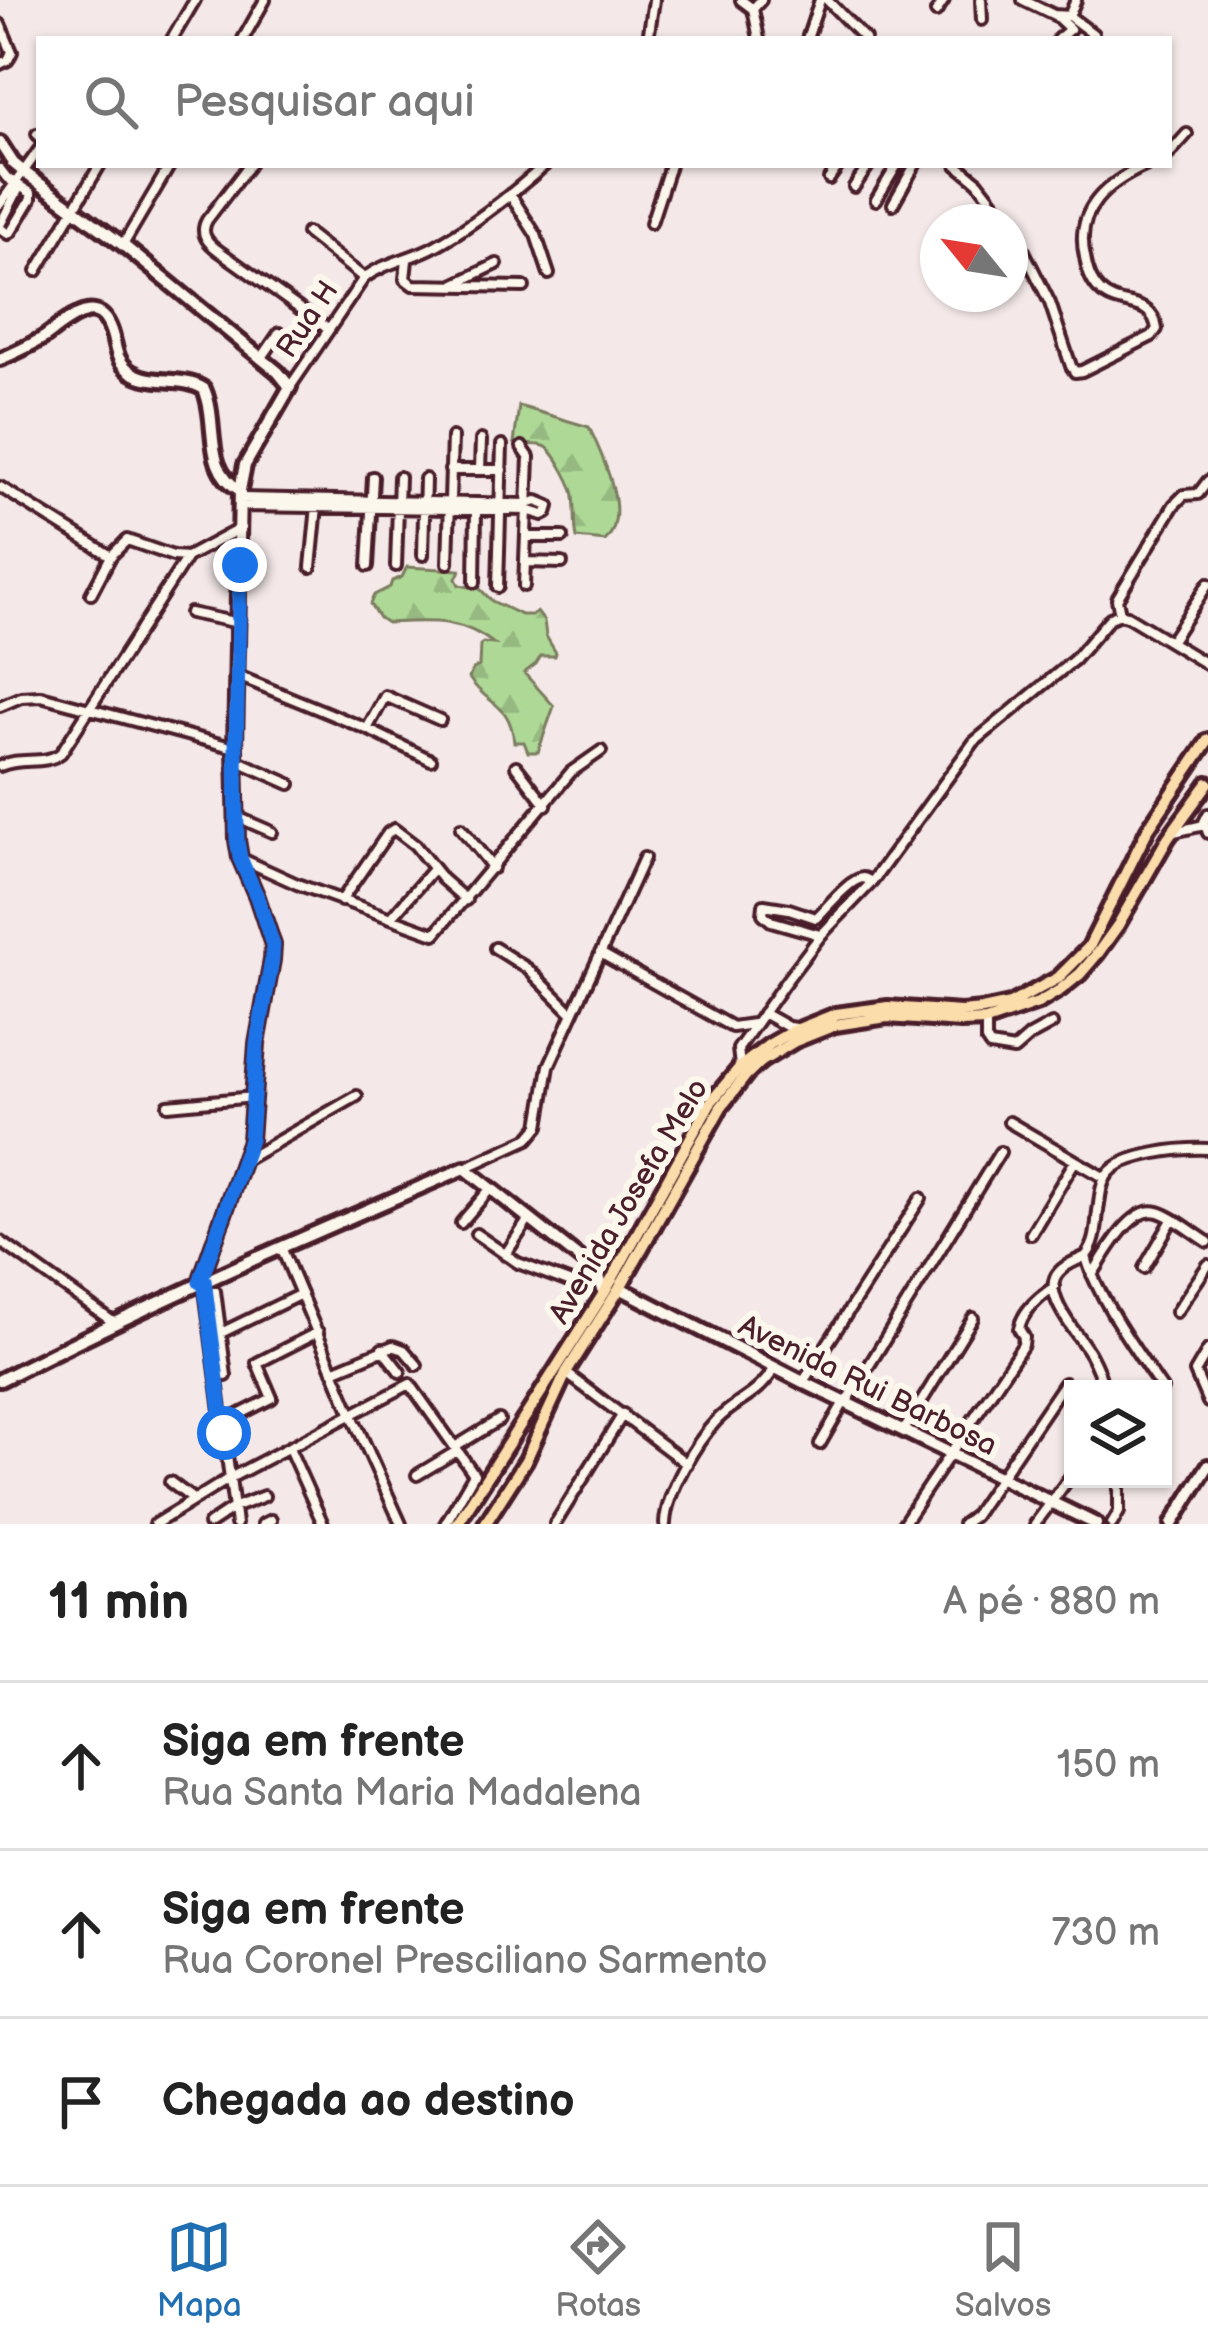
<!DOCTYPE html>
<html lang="pt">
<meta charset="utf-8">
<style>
:root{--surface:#fff;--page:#f6f6f6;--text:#222;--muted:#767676;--line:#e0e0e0;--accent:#1f6fb2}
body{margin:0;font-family:"Balsamiq Sans",sans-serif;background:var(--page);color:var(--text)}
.controls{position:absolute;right:36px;bottom:36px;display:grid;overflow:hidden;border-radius:0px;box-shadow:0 3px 9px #0004}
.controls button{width:108px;height:108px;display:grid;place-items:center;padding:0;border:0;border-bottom:3px solid var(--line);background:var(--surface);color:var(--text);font:60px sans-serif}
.compass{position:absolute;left:920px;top:204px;width:108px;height:108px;border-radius:50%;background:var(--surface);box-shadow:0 3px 9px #0004;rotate:300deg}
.stop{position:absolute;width:36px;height:36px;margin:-27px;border:9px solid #1a73e8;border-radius:50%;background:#fff}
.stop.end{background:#1a73e8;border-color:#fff;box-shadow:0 3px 12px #0008}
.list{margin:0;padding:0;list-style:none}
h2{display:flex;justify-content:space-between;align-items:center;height:156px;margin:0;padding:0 48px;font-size:51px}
h2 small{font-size:39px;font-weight:400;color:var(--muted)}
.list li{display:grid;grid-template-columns:78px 1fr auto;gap:36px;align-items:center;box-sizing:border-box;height:168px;padding:0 48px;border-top:3px solid var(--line)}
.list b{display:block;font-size:45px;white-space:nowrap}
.list p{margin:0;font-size:39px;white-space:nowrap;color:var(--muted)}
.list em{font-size:39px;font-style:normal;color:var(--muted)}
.icon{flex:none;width:66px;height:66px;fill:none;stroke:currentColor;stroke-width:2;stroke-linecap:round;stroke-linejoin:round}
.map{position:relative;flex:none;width:1208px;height:1524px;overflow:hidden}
.search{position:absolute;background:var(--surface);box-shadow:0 3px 9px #0004;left:36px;right:36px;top:36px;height:132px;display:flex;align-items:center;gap:30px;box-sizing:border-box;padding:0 42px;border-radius:0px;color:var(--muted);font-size:45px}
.sheet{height:660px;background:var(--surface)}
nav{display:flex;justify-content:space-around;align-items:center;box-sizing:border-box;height:168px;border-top:3px solid var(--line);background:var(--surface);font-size:33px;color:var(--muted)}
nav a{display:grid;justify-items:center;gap:6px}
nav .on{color:var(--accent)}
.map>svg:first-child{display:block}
.forest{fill:url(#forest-firs);stroke:#7c7c60;stroke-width:3}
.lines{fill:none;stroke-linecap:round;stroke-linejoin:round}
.street-casing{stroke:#4a1f2b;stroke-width:16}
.secondary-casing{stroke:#4a1f2b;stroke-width:20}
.primary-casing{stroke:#4a1f2b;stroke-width:20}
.street{stroke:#fbf7ec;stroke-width:8}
.secondary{stroke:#fbf7ec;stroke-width:10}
.primary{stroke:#faddab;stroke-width:10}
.route{stroke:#1a73e8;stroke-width:15}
.labels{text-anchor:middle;stroke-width:12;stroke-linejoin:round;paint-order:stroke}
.street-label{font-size:30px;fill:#4a1f2b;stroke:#fbf7ec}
</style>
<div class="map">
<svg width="1208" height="1524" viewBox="0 0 1208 1524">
<defs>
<pattern id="forest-firs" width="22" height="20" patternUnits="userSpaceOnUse" patternTransform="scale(3)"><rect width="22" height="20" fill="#add896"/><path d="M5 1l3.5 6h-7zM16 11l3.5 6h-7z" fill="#96b981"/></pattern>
</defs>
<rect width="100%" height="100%" fill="#f4e9e8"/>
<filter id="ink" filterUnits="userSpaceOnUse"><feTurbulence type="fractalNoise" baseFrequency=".00833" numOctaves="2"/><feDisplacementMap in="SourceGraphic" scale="24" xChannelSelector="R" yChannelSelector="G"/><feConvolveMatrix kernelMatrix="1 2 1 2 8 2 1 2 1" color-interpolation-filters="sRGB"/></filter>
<g filter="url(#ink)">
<path class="forest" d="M519,406L589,427C602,455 632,516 605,541L577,538C574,524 576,511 574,497C574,487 554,449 544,446C534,443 524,446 514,443Z
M407,567L460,570L456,579L459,585L480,589L492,601L521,615H532L537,612L544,621L546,636L556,653L555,656H541L536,664L524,673L554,706L538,752H528L524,742H514C510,701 488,707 469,678L473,669L479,666L480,645L483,643L494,644C461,617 428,621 387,623L379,618L370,604L374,595L390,587L392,581L402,577Z"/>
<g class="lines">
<g class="street-casing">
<path id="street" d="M741,0L753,9
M827,0L865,39
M981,0L982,20
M1023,0L1054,15L1069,16L1093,34
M753,9L759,39
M753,9L761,0
M936,12L944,0
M1056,16L1070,29L1058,39
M1069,16L1076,0
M0,24L12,52L8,60L0,64
M172,39L195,0
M243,39L265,0
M648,39L654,0
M807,39L820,0
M37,134L39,136
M1169,154L1187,134
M249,165L207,220C199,234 208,243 219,251L328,329
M957,165L978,182L1009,222
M0,169L7,178L31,193V199L11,232L8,234L0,228
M829,179L839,165
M854,187L869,165
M510,194L536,235L549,274
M876,200L897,165
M0,204L39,150
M893,204L915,165
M651,223L670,165
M1010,223L1050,303L1071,366L1075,372L1082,371L1152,336L1157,329C1152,296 1119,310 1100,291C1090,281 1087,269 1085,257C1074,209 1107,183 1147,165
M0,225L20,186
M307,233L364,278
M123,245L170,165
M407,260L405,279L413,285L524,287
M37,271L100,165
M455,284L497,264
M261,359L279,333
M290,387L364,278C385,262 412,259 435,246C472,226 513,193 545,165
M522,447L529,457L524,586
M450,470H502
M480,470L481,440
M0,487L111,556
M240,498L476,503L527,504L537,501L549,506L547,513L543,515L527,510L240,506
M527,537H563
M423,555L425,479
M525,562L562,563
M448,563L452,437
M368,566L373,477
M396,566L399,477
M311,567L317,506
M475,582L476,511
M498,587L502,445
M91,594L111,556L127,540L173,556L187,557
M190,613L239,623
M1120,614L1117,599L1174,505L1184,495L1198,494L1208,481
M1170,642L1208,584
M238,676L367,729L431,760
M0,706L21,697L41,696L235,748
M367,729L385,696L440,720
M236,760L290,784
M0,766C21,756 44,766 61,753L187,557L241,528
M516,766L546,805
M1208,814L1204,822L1208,833
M237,817L272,832
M461,828L493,868
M1174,832L1204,825
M242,859L297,884L435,934L571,772L601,751
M341,901L388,833L394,829L415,845L442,879L466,900
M391,918L433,869
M820,935L771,921L763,914L764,905L789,909L816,918C826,909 849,879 863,878C866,878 869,881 872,882
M495,948L528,969L572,1013
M600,953L732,1027L753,1024
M763,1013L788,1027L796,1028
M986,1021V1040L990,1046L1014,1050L1030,1036L1052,1024
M740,1066L738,1049L786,981L821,935L872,882L974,742L1074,660L1110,618L1120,614L1127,616L1208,665
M168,1105L254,1097
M1009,1122L1105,1178
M245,1160L357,1096
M465,1168L528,1139L539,1126L549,1066L644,858
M461,1223L491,1188
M476,1234L518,1263L574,1284
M1031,1234L1075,1161
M0,1241L113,1322
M281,1247L351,1413L401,1524
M505,1255L529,1219
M1086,1256C1097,1242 1096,1228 1098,1211C1100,1199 1100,1184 1108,1174C1124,1153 1183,1148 1208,1149
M1086,1256C1076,1261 1060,1266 1055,1278C1046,1300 1079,1335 1090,1354C1096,1365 1101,1377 1104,1389
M1086,1256C1094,1292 1140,1357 1162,1389
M1144,1268L1172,1220
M1092,1275C1105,1256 1131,1204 1158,1212C1175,1217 1193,1233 1208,1242
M204,1282L236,1524
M215,1291L226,1376
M1176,1312L1208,1265
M221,1333L301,1294
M382,1349L400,1372
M1208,1350L1195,1372L1208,1402
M333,1371L393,1346L404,1350L417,1365
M566,1373L687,1464
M803,1382L921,1198
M846,1403L1000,1152
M223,1423L272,1398L257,1363L318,1332
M904,1430L973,1318
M820,1444L844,1402
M455,1447L499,1420
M289,1448L323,1524
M417,1475L457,1451
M170,1482L194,1500
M155,1524L230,1478L410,1384L474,1474L445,1524
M209,1524L233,1508L264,1496
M263,1524L271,1520
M555,1524L623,1414
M665,1524C666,1493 696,1442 717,1420C739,1398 756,1398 775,1368
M903,1524L1023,1345L1024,1337L1019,1329C1022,1311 1039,1297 1054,1287
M963,1524L974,1516L1064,1383
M1035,1524L1073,1473
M1112,1524L1119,1512V1479"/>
</g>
<g class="secondary-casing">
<path id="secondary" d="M0,143L13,163L24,172L123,245L278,372L290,387L245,465L240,490L235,748L237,840L240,858L257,897L273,945L272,960L257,1044L250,1140L200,1282
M0,359C15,353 29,346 43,338C55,330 69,317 83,313C93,309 102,313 107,322C118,340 111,358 131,372C153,386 181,375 204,389C219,423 202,469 240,490
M620,1288L803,1382L1096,1524
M0,1380C152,1302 308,1235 465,1168L598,1273L604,1293
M1172,1524L1208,1466"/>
</g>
<g class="primary-casing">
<path id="primary" d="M457,1524L606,1290L710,1103L740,1067L770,1044L791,1032L836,1014L888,1007L961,1012L982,1010L1010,1004L1058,978L1089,947L1148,829L1208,740
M485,1524L526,1460L566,1373L618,1291L721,1107L747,1074L762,1061L795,1041L835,1025L887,1017L961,1022L986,1021L1038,1003L1060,990L1080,974L1098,953L1118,925L1168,838L1208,783"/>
</g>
<use href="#street" class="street"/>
<use href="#secondary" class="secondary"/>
<use href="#primary" class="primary"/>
</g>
</g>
<g class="lines" filter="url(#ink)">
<path class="route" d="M224,1433L204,1280L200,1282L250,1140L257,1044L272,960L273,945L257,897L240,858L237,840L236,748L240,565"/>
</g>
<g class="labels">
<g class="street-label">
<text transform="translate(307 319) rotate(-56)" y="10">Rua H</text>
<text transform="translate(628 1201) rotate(-59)" y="10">Avenida Josefa Melo</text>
<text transform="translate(868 1385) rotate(26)" y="10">Avenida Rui Barbosa</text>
</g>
</g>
</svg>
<div class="controls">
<button><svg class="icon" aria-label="layers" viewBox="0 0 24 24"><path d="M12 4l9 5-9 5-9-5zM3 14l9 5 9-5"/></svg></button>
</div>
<svg class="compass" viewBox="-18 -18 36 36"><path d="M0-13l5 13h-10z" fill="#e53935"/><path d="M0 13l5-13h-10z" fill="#767676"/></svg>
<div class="stop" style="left:224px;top:1433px"></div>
<div class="stop end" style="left:240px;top:565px"></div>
<div class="search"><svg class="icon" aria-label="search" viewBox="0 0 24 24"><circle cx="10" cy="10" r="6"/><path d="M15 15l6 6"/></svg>Pesquisar aqui</div>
</div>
<section class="sheet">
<h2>11 min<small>A pé · 880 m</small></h2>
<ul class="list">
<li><svg class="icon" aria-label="ahead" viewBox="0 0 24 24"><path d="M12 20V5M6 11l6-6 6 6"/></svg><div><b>Siga em frente</b><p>Rua Santa Maria Madalena</p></div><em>150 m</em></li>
<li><svg class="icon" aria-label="ahead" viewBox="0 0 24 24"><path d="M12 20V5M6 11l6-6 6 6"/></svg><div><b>Siga em frente</b><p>Rua Coronel Presciliano Sarmento</p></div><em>730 m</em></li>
<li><svg class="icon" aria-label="arrive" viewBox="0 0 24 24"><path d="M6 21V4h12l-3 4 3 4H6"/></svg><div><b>Chegada ao destino</b></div></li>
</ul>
</section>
<nav>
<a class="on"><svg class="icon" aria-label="map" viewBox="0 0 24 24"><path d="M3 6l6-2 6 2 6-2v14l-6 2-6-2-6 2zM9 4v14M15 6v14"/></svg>Mapa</a>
<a><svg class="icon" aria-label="directions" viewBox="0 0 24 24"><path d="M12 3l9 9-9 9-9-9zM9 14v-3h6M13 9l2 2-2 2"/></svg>Rotas</a>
<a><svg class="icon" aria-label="saved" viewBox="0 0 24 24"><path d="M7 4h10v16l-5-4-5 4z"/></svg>Salvos</a>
</nav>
